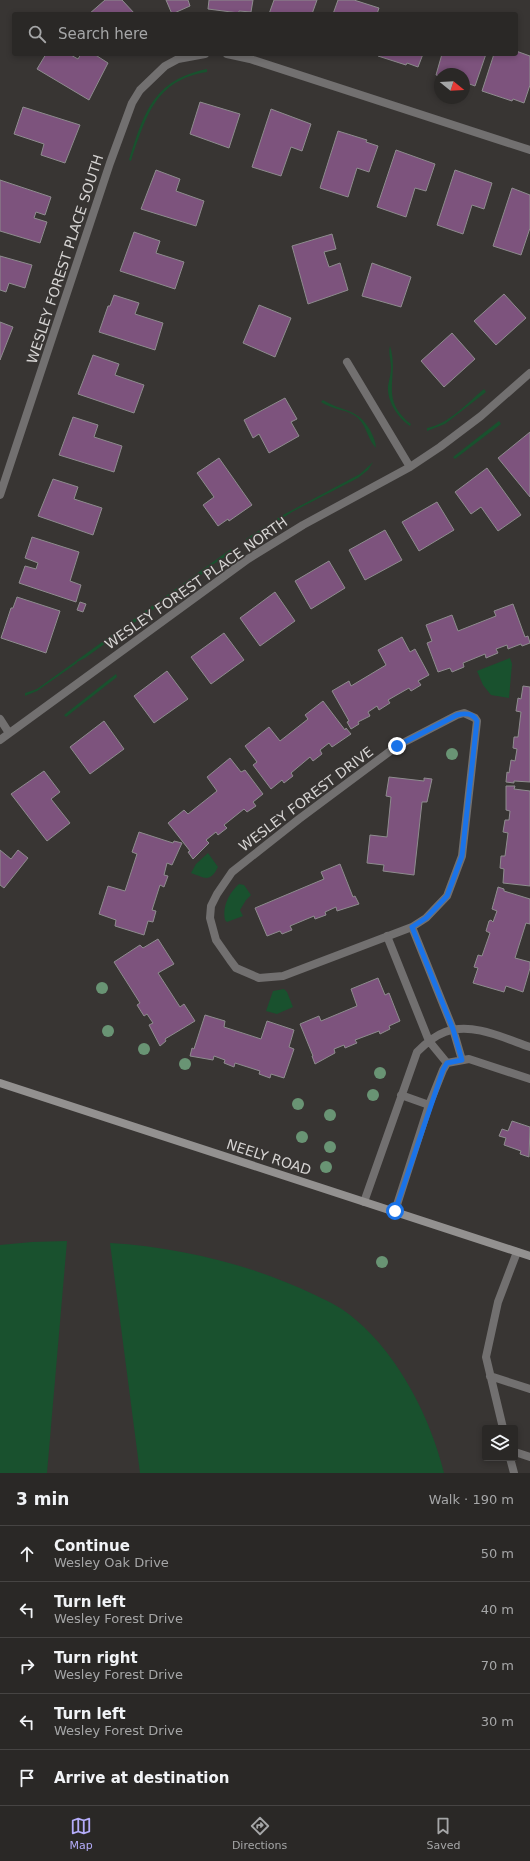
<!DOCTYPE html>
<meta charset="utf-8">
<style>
:root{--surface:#2a2826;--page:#32302e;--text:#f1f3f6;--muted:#a5a6a7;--line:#464443;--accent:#b4acf9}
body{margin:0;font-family:"DejaVu Sans",sans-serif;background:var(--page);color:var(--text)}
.controls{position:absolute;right:12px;bottom:12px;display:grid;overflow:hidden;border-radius:4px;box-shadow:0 2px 6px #0003}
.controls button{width:36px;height:36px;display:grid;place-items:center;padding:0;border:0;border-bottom:1px solid var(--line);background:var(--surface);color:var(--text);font:20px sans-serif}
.compass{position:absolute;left:434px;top:68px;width:36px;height:36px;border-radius:50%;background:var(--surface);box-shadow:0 2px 6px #0003;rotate:108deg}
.stop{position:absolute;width:12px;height:12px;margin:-9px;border:3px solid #1a73e8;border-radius:50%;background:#fff}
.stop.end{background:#1a73e8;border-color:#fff;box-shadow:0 1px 4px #0008}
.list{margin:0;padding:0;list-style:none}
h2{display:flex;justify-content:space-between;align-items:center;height:52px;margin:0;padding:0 16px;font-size:17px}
h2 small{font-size:13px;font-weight:400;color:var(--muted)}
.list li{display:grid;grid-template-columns:26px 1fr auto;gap:12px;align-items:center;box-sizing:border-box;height:56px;padding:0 16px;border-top:1px solid var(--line)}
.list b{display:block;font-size:15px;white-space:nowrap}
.list p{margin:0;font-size:13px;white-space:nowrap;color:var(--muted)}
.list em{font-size:13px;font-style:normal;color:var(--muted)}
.icon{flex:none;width:22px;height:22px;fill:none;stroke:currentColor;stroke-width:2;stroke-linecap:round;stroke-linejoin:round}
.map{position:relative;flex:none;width:530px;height:1473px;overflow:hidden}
.search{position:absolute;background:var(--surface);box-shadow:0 2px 6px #0003;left:12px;right:12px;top:12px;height:44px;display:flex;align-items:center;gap:10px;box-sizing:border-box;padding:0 14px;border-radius:4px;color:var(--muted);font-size:15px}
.sheet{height:332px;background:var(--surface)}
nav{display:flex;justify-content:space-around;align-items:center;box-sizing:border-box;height:56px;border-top:1px solid var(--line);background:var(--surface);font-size:11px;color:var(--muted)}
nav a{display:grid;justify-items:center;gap:2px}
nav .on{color:var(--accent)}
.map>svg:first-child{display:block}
.green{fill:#19512e}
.building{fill:#7d537d;stroke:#8e8c8e}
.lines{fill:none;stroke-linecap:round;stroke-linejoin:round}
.lane{stroke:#727070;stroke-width:8}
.street{stroke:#727070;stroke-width:8}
.secondary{stroke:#939190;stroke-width:8}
.tree{fill:#699474}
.route{stroke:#1a73e8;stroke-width:5}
.labels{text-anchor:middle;stroke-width:3.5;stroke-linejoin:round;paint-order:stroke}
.street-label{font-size:14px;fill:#d6d4d3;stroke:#383533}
</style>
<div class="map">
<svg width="530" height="1473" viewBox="0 0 530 1473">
<rect width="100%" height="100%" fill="#383533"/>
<path class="green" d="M207,69V72C155,80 146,117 131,161L129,160C144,113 153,80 207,69Z
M390,346C400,379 378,398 411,424L410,426C398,418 387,402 388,386C389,380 391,374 391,368C391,360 388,353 390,346Z
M484,389L486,392L445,424L427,431V428C449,424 467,403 484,389Z
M323,400C342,412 358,408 370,430C373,436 376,442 376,448C368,440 367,427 358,418C348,409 332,410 321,402Z
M499,421L501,424L455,459L453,457Z
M373,462L368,470L358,478L292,512L248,541L246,539L281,516L360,474Z
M231,549L233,552L212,565V567L85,658L77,662V663L37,691L25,696V693L37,689Z
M510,658L512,664L509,698L491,695L483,685L477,671Z
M116,674L117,677L66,717L64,715Z
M208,853L218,867C210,883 205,878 191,873L196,864Z
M239,884L244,885L251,895L246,900L240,910L243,916L227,922L225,920C222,907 229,893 239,884Z
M284,989L287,992L293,1007L277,1014L266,1011L273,991Z
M67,1241L47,1473H0V1245L32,1242Z
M110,1243C178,1247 254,1265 315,1295C330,1302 344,1309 356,1320C399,1356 431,1419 444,1473H140Z"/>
<path class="building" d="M105,0H122L135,14H89Z
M166,0H188L190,6L172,14Z
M209,0H253L251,12L239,11V13L208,9Z
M274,0H317L312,14H269Z
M338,0H354L379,8L377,14H333Z
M516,51L530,56V85L524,103L513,99L512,101L482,91L494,54H516Z
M46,54H69L78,59L81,54H94L108,63L89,100L37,69Z
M378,54H423L418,67L407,63L406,65L378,56Z
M442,54H486L475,86L464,82V74H440V76L436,75Z
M200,102L240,114L229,148L190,134Z
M23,107L80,125L65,163L41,155L44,144L14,134Z
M271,109L311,124L302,151L291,147L281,176L252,167Z
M338,131L367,140L366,142L378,146L369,172L357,168L348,197L320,188Z
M396,150L435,164L426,191L415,188L406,217L377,207Z
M156,170L180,179L176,191L204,201L196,226L141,209Z
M455,170L492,183L484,209L472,205L463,234L437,225Z
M0,180L51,197L45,215L36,212L34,218L47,222L40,243L0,231Z
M512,188L530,195V228L521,255L493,246Z
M134,232L160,241L156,253L184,262L175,289L120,271Z
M332,234L336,249L324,252L329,267L340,263L348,290L308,304L292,246Z
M0,256L32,265L25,288L9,283L6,292L0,290Z
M372,263L411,277L401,307L362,296Z
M504,294L526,318L496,345L474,321Z
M114,295L139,303L135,314L163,323L155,350L99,332L108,306H110Z
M259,305L291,318L275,357L243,343Z
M0,322L13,327L0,360Z
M452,333L475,359L444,387L421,361Z
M93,355L119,364L115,375L144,385L134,413L78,394Z
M285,398L297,419L291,422L299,436L269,453L259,434L253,438L244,420Z
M73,417L98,425L94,437L122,446L114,472L59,455Z
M530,432V497L498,458Z
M219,458L252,505L229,521L228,519L218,526L203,505L214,497L197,473Z
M487,468L521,515L498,531L481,507L471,514L455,492Z
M53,479L78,487L74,499L102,508L93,535L38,516Z
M437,502L454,530L419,551L402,522Z
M385,530L402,560L365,580L349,550Z
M32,537L79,552L70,581L81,585L76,602L19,583L25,566L36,569L38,563L25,558Z
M329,561L345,588L311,609L295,581Z
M275,592L295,621L260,646L240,618Z
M17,597L60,611L46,653L1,638L11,608H13Z
M80,602L86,604L83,612L77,610Z
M513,604L525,637L528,636L530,643L522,646L521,644L508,649L507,645L496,649L498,653L486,658L485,654L463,663L464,667L452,672L450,668L438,672L427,643L432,641L426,625L452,615L458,631L496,616L494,611Z
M224,633L244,660L211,684L191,657Z
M402,637L410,652L415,649L429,675L418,681L421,685L411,691L409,688L388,700L390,703L379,710L377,706L368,712L370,716L358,722L359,724L351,729L347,722L349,721L332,691L349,681L351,686L386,665L378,650Z
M167,671L188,699L154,723L134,696Z
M523,686L530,687V782L514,781V783L506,782L507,772L509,773L511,760L515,761L517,749L513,748L514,737H518L521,712L516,711L518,698L521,699Z
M323,701L345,730L346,728L351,734L332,747L329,743L320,750L322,754L313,761L310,757L291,773L293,776L284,783L282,780L271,789L253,765L257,762L245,746L269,727L280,741L308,719L305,715Z
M104,721L124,749L90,774L70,747Z
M230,758L241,772L245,770L263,794L253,802L256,806L247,812L244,809L224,825L227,828L218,835L216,832L206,840L209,843L193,859L188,852L190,851L168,823L184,810L188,814L217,791L207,777Z
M44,771L60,792L51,799L70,823L47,841L11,794Z
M389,777L424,781V778L432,779L427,802H422L414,875L383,871L384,865L367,863L370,835L387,837L391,797L386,796Z
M506,786H515L514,789L530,791V886L503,883L504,869L500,868L501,856H505L508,833L503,832L505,820H509L510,811L506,810Z
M139,832L173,843L174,841L182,843L172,865L167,863L164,875L168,876L164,887L160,885L152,910L156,911L153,922L148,921L144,935L115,926L116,920L99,914L108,886L125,891L137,854L132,852Z
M0,850L11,859L18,850L28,858L4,888L0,885Z
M340,864L353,897L355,896L359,904L337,911L336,907L325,912L326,915L315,919L314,916L290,926L292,930L282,934L280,931L267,936L255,908L324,879L321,872Z
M498,887L504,889V891L530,899V924L526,923L515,958L530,962V968L523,992L506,986L504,992L473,983L478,968L474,967L478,955L482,956L490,933L486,931L489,921L491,920L493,922L497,911L492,909Z
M158,939L174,964L158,973L180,1007L184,1004L195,1021L165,1039L166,1041L160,1046L149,1025L153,1023L147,1014L144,1016L137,1005L140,1003L114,962L140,945L143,948Z
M378,978L385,995L389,993L400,1021L389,1026L390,1029L380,1034L379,1031L355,1040L357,1043L345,1048L344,1045L334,1049L335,1053L315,1064L312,1056H313L300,1024L319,1016L321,1021L357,1006L351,989Z
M205,1015L225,1021L224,1027L261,1039L267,1021L294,1030L289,1047L294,1049L284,1078L271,1074L270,1078L259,1074L260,1071L235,1063L234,1067L224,1063L225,1060L214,1056L213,1060L190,1056L192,1048L194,1049Z
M512,1121L530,1127L529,1157L520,1154L521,1151L504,1145L506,1138L499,1136L502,1129L508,1131Z"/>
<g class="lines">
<path class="lane" d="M490,1376L530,1389
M503,1428L486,1357L498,1302L517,1252
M515,1452L530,1457
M510,1458L514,1473"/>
<path class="street" d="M227,54L250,59L530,150
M347,362L410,467
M0,495L110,163L132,103L140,90L165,66L178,59L205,54
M464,713L475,718L477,721L462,856L447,896L426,918L412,927L283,976L259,978L236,968L230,960L216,940L210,918L211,906L217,894L232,872L299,819L397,746L457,715Z
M0,719L9,733
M0,740L248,559L303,525L410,467L440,447L481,416L530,373
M412,927L453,1029L462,1060
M387,936L429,1041L447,1063
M401,1095L429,1105
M364,1202L417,1052C425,1044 434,1036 445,1032C472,1022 504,1038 530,1047
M395,1211L429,1105L443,1070L447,1063L469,1059L530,1079"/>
<path class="secondary" d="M0,1083L530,1256"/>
</g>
<g class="tree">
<circle cx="452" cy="754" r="6"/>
<circle cx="102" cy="988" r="6"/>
<circle cx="108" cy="1031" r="6"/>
<circle cx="144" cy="1049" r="6"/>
<circle cx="185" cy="1064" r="6"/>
<circle cx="380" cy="1073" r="6"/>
<circle cx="373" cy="1095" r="6"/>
<circle cx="298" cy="1104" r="6"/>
<circle cx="330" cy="1115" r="6"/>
<circle cx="302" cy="1137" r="6"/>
<circle cx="330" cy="1147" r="6"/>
<circle cx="326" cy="1167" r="6"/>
<circle cx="382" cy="1262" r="6"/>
</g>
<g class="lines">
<path class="route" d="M395,1211L443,1070L447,1063L462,1060L453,1029L412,927L426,918L447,896L462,856L477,721C473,713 464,713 457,715L397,746"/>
</g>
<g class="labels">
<g class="street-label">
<text transform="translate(65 259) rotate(-72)" y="5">WESLEY FOREST PLACE SOUTH</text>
<text transform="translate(196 583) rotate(-35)" y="5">WESLEY FOREST PLACE NORTH</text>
<text transform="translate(306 799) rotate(-37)" y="5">WESLEY FOREST DRIVE</text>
<text transform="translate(269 1157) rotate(18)" y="5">NEELY ROAD</text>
</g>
</g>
</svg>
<div class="controls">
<button><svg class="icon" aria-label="layers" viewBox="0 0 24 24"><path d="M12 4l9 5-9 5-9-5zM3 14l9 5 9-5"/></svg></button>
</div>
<svg class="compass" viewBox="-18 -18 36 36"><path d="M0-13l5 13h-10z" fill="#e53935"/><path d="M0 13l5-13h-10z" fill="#a5a6a7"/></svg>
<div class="stop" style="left:395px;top:1211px"></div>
<div class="stop end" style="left:397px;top:746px"></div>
<div class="search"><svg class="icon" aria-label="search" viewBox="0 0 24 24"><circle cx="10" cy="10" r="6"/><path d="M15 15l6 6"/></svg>Search here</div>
</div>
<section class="sheet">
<h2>3 min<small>Walk · 190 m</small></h2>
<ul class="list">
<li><svg class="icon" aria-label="ahead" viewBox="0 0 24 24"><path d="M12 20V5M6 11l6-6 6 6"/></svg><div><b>Continue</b><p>Wesley Oak Drive</p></div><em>50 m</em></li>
<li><svg class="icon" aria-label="left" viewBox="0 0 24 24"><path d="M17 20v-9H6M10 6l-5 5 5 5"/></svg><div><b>Turn left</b><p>Wesley Forest Drive</p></div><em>40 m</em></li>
<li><svg class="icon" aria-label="right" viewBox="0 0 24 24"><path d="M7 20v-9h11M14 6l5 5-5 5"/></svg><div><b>Turn right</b><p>Wesley Forest Drive</p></div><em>70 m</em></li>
<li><svg class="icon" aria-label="left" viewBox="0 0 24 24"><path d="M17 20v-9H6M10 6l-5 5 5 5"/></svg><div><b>Turn left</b><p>Wesley Forest Drive</p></div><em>30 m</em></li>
<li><svg class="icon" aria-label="arrive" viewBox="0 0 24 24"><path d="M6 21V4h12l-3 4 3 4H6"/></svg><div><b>Arrive at destination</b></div></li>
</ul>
</section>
<nav>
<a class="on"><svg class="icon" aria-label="map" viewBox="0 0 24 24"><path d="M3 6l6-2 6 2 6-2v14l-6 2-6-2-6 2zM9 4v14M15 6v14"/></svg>Map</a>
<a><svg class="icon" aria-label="directions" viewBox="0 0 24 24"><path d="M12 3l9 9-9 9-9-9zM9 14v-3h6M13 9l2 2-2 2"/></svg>Directions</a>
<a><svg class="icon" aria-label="saved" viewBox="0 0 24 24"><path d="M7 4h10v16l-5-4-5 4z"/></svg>Saved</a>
</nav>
